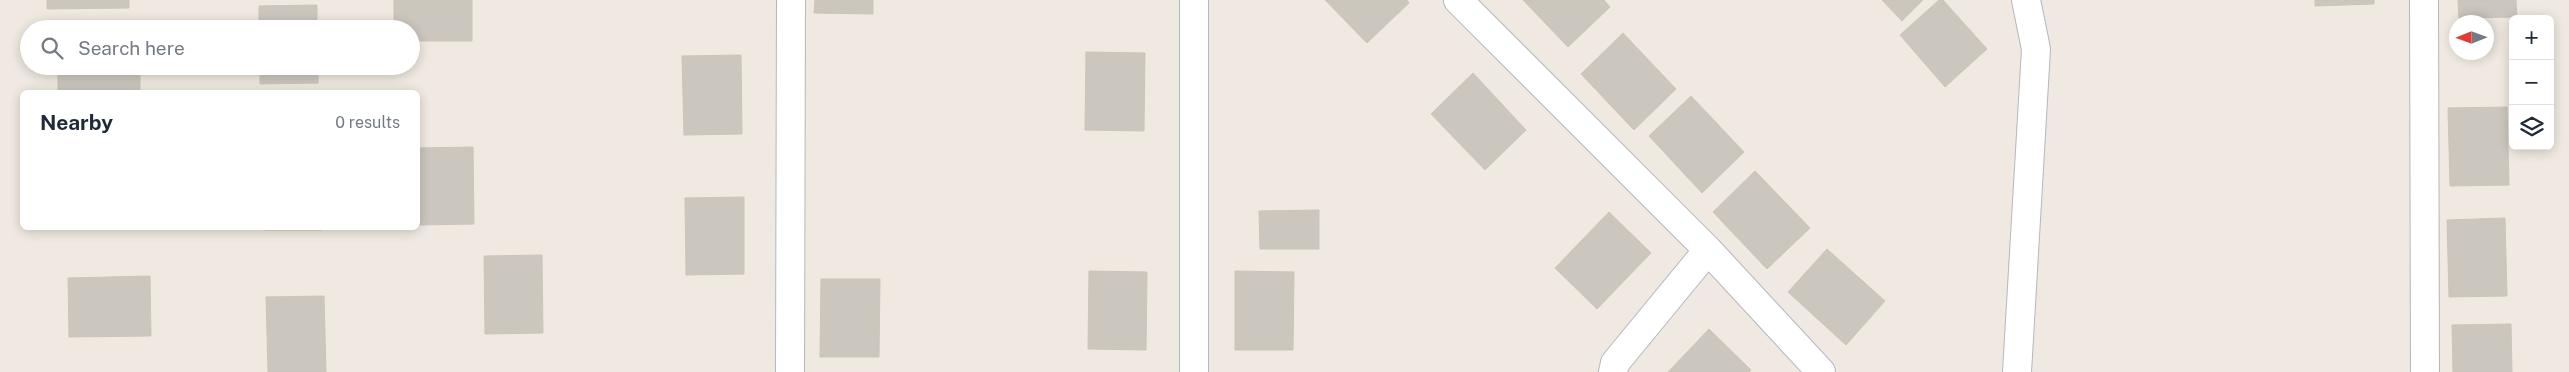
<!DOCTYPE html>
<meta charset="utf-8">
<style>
:root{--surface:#fff;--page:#f6f6f7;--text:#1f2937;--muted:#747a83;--line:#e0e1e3}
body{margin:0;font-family:"Public Sans",sans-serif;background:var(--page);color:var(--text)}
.controls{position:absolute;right:15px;top:15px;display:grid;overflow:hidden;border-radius:8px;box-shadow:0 2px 12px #0003}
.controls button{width:45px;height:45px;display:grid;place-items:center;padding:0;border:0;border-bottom:1px solid var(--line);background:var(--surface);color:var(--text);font:25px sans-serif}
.compass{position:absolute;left:2449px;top:15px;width:45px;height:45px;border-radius:50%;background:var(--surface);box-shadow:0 2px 12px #0003;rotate:269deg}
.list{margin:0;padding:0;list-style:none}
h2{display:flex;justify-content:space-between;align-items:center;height:65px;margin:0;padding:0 20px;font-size:21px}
h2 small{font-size:16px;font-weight:400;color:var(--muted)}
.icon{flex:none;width:28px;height:28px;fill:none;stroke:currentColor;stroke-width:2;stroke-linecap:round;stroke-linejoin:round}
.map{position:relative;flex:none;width:2569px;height:372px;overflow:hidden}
.search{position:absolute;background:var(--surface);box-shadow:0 2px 12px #0003;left:20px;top:20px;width:400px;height:55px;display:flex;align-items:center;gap:12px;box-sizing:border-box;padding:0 18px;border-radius:28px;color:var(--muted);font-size:19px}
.panel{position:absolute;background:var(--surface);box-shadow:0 2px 12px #0003;left:20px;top:90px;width:400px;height:140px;border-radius:8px}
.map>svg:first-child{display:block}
.building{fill:#cbc7bf;stroke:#cbc5ba}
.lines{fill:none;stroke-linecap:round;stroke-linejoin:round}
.minor-casing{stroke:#b4b7c1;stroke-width:30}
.minor{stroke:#fff;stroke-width:28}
</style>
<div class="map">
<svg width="2569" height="372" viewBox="0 0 2569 372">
<rect width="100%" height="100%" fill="#efe9e1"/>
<path class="building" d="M47,0H129V8L47,9Z
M394,0H472V41H411V29H394Z
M815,0H873V14L814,13Z
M1325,0H1407L1409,3L1367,43Z
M1523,0H1604L1610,7L1568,47Z
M1882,0H1923L1902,21Z
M1939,0H1943L1987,49L1945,87L1900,35Z
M2315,0H2374V4L2315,6Z
M2458,0H2516L2517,17L2459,18Z
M317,5V29H259V6Z
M1623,33L1676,89L1634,130L1581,74Z
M1086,52L1145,53L1144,131L1085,130Z
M741,55L742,134L684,135L682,56Z
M58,66H140V92H58Z
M260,66H318V83L260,84Z
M1473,73L1526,130L1485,170L1431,114Z
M1691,96L1744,152L1702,193L1649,136Z
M2507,107L2509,185L2450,186L2448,108Z
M473,147L474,224L418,225V148Z
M1755,171L1810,228L1767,269L1713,212Z
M744,197V274L686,275L685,198Z
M1319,210V249H1260L1259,211Z
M1609,212L1651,253L1597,309L1555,268Z
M2505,218L2507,296L2449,297L2447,220Z
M264,228H322V230H264Z
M1827,249L1885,301L1846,345L1788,292Z
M542,255L543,333L485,334L484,256Z
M1089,271L1147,272L1146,350L1088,349Z
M1235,271L1294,272L1293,350H1235Z
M150,276L151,336L69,337L68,278Z
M821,279H880L879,357H820Z
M324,296L326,372H268L266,297Z
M2511,324L2512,372H2453L2452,325Z
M1709,329L1751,370L1749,372H1668Z"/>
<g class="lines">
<g class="minor-casing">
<path id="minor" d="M1458,0L1708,250L1821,372
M2424,0L2425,372
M790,372L791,0
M1194,372V0
M1613,372L1615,363L1708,250
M2017,372L2036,49L2026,0"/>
</g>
<use href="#minor" class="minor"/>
</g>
</svg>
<div class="controls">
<button>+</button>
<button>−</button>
<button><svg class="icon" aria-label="layers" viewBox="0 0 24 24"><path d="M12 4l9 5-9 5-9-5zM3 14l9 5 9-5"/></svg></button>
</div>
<svg class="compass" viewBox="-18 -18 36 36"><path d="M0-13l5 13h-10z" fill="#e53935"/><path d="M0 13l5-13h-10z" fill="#747a83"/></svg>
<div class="search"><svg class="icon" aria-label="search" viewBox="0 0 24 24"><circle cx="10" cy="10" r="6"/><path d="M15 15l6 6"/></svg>Search here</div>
<section class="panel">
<h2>Nearby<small>0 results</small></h2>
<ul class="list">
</ul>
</section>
</div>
